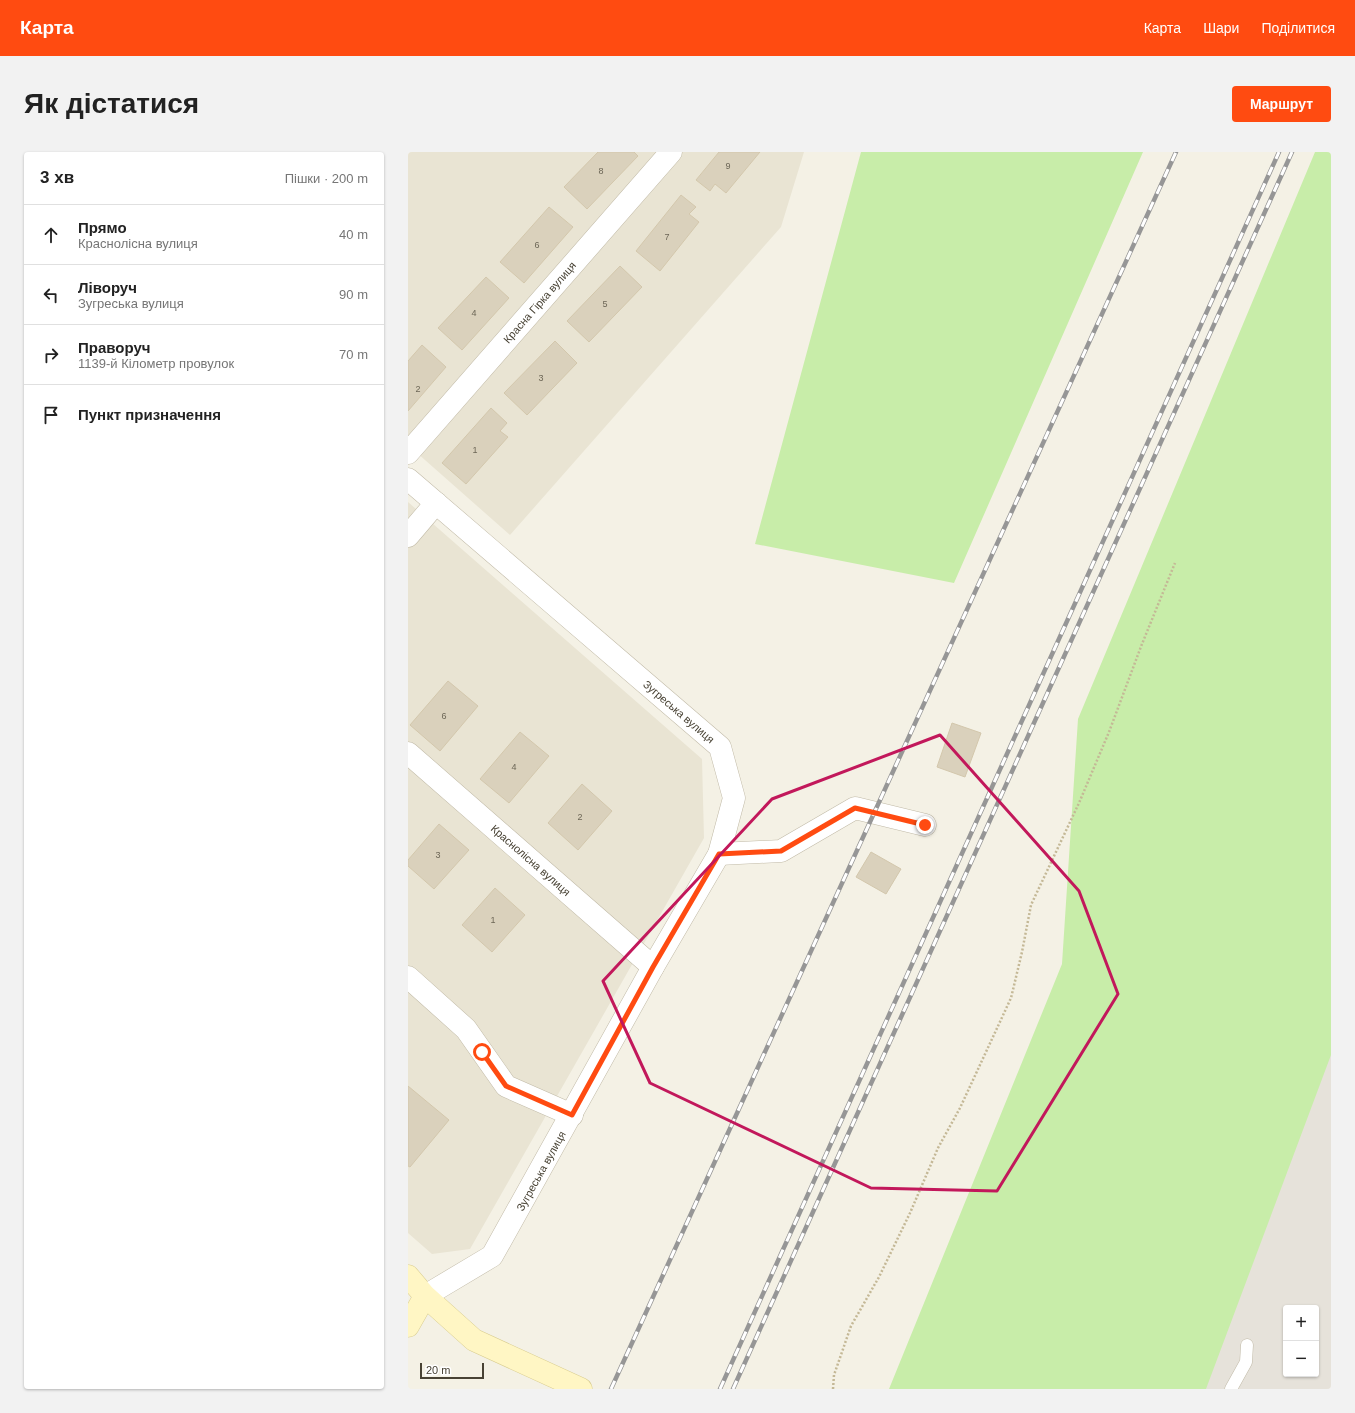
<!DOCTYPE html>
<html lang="uk">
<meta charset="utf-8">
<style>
:root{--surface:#fff;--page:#f2f2f2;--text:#222;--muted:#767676;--line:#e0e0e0;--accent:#ff4b11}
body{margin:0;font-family:Helvetica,sans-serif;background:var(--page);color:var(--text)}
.controls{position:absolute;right:12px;bottom:12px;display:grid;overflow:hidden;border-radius:4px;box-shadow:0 1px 3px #0004}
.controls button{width:36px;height:36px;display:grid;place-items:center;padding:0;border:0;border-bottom:1px solid var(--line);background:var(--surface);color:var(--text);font:20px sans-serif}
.scale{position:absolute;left:12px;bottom:10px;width:64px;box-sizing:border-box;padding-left:4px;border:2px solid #484234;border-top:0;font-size:11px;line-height:14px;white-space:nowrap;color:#484234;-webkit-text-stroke:3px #fff;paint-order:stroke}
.stop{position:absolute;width:12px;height:12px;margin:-9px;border:3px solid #ff4b11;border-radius:50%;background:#fff}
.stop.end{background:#ff4b11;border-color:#fff;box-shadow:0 1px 4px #0008}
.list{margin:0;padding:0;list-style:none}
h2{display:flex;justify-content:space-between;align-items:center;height:52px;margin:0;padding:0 16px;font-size:17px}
h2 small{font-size:13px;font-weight:400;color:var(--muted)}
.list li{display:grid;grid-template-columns:26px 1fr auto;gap:12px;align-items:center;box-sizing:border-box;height:60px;padding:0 16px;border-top:1px solid var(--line)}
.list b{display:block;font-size:15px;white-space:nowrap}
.list p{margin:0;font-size:13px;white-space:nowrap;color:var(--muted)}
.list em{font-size:13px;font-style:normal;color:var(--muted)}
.icon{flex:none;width:22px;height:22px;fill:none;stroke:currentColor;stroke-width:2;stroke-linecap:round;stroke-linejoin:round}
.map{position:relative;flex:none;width:923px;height:1237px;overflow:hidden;border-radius:4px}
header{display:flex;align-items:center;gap:24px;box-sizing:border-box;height:56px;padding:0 20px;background:var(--accent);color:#fff}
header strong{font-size:19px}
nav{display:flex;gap:22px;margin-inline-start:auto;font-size:14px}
.intro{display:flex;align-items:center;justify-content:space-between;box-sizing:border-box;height:96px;padding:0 24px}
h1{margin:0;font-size:28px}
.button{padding:10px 18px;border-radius:4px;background:var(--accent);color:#fff;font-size:14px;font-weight:700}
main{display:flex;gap:24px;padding:0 24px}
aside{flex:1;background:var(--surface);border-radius:4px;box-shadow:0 1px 3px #0004}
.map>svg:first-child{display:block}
.residential{fill:#e9e4d3}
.industrial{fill:#e6e2da;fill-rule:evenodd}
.green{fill:#c8eda9}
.building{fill:#dad1bc;stroke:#d3c7ac}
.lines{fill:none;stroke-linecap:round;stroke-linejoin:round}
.lane-casing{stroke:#c1baa7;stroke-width:13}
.street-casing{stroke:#c1baa7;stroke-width:23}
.secondary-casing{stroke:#d9cd90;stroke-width:23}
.path{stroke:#c4b896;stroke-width:2.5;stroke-dasharray:2 2;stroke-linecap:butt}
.lane{stroke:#fff;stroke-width:12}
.street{stroke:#fff;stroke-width:22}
.secondary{stroke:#fff6c4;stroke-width:22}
.rail-casing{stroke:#969696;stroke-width:4.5}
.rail{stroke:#fff;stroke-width:3;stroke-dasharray:9;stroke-linecap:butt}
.route{stroke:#ff4b11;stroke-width:5}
.marked{fill:none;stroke:#c2185b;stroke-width:3;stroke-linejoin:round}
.labels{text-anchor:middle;stroke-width:4;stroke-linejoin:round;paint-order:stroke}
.number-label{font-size:9px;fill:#6c6656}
.street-label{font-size:11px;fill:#484234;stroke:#fff}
</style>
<header>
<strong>Карта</strong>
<nav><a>Карта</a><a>Шари</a><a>Поділитися</a></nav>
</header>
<div class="intro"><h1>Як дістатися</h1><a class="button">Маршрут</a></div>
<main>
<aside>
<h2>3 хв<small>Пішки · 200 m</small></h2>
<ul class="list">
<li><svg class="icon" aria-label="ahead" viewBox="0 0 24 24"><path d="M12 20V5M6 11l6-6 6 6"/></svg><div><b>Прямо</b><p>Краснолісна вулиця</p></div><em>40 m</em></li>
<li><svg class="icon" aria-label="left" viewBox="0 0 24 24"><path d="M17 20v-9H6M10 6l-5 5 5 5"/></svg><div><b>Ліворуч</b><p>Зугреська вулиця</p></div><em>90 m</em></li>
<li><svg class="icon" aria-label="right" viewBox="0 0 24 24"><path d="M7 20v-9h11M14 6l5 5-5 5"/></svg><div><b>Праворуч</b><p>1139-й Кілометр провулок</p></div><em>70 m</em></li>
<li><svg class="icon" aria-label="arrive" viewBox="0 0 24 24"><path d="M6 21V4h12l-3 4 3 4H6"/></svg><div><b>Пункт призначення</b></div></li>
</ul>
</aside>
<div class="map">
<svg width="923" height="1237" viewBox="0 0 923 1237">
<rect width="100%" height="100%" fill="#f4f1e5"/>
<path class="residential" d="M0,0H396L373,75L102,383L0,293Z
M0,350L294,607L296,686L62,1097L24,1102L0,1081Z"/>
<path class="industrial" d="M923,824V1237H738ZM878,1156H908V1222H878Z"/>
<path class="green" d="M453,0H735L546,431L347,392Z
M907,0H923V903L798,1237H481L654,812L670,567Z"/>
<path class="building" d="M190,0H226L230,4L179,57L156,35Z
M311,0H352L318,41L307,32L302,39L288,28Z
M273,43L288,55L281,62L291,70L252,119L228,99Z
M141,55L165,75L116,131L92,110Z
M212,114L234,135L181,190L159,169Z
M78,125L101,146L54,198L30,176Z
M147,189L169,211L119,263L96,241Z
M14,193L38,215L0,259V209Z
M83,256L99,271L92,279L100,285L58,332L34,311Z
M40,529L70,554L32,599L2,573Z
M544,571L573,581L557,625L529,615Z
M112,580L141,604L101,651L72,627Z
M174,632L204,659L170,698L140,671Z
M31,672L61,698L26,737L0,714V708Z
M463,700L493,717L478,742L448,725Z
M87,736L117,763L84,800L54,773Z
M0,934L41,968L2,1015L0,1014Z"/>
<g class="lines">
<g class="lane-casing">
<path id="lane" d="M823,1237L838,1210L839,1193"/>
</g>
<g class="street-casing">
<g id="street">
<path id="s1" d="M0,301L263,0"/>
<path id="s2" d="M0,327L312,595L326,646L311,702L245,815L84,1104L17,1144"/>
<path d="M0,384L28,351"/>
<path id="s3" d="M0,601L245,815"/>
<path d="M311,702L373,699L447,656L517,673"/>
<path d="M0,825L58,877L98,934L164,963"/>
</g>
</g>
<g class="secondary-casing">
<path id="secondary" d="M0,1124L17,1144L66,1188L173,1237
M0,1174L17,1144"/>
</g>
<path class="path" d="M425,1237L426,1223L443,1174L471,1125L502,1061L530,996L552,956L603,846L614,800L623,753L671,651L701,580L734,492L767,411"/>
<use href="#lane" class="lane"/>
<use href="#street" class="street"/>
<use href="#secondary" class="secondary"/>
<g class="rail-casing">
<path id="rail" d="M203,1237L768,0
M312,1237L871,0
M325,1237L884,0"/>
</g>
<use href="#rail" class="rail"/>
</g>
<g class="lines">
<path class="route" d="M74,900L98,934L164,963L245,815L311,702L373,699L447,656L517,673"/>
</g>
<path class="marked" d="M532,583L671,739L710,842L589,1039L463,1036L242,931L195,829L364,647Z"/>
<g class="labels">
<g class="number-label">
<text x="320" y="17">9</text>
<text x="193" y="22">8</text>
<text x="259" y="88">7</text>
<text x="129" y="96">6</text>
<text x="197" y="155">5</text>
<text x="66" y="164">4</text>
<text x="133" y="229">3</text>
<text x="10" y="240">2</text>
<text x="67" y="301">1</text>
<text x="36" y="567">6</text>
<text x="106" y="618">4</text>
<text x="172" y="668">2</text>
<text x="30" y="706">3</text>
<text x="85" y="771">1</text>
</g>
<g class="street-label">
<text dy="4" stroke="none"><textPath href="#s1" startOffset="200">Красна Гірка вулиця</textPath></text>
<text dy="4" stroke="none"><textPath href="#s2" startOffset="357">Зугреська вулиця</textPath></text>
<text dy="4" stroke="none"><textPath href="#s3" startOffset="163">Краснолісна вулиця</textPath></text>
<text transform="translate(133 1019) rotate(-61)" y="4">Зугреська вулиця</text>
</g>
</g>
</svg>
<div class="controls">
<button>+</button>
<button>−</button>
</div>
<div class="scale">20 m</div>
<div class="stop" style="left:74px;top:900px"></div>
<div class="stop end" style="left:517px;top:673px"></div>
</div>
</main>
